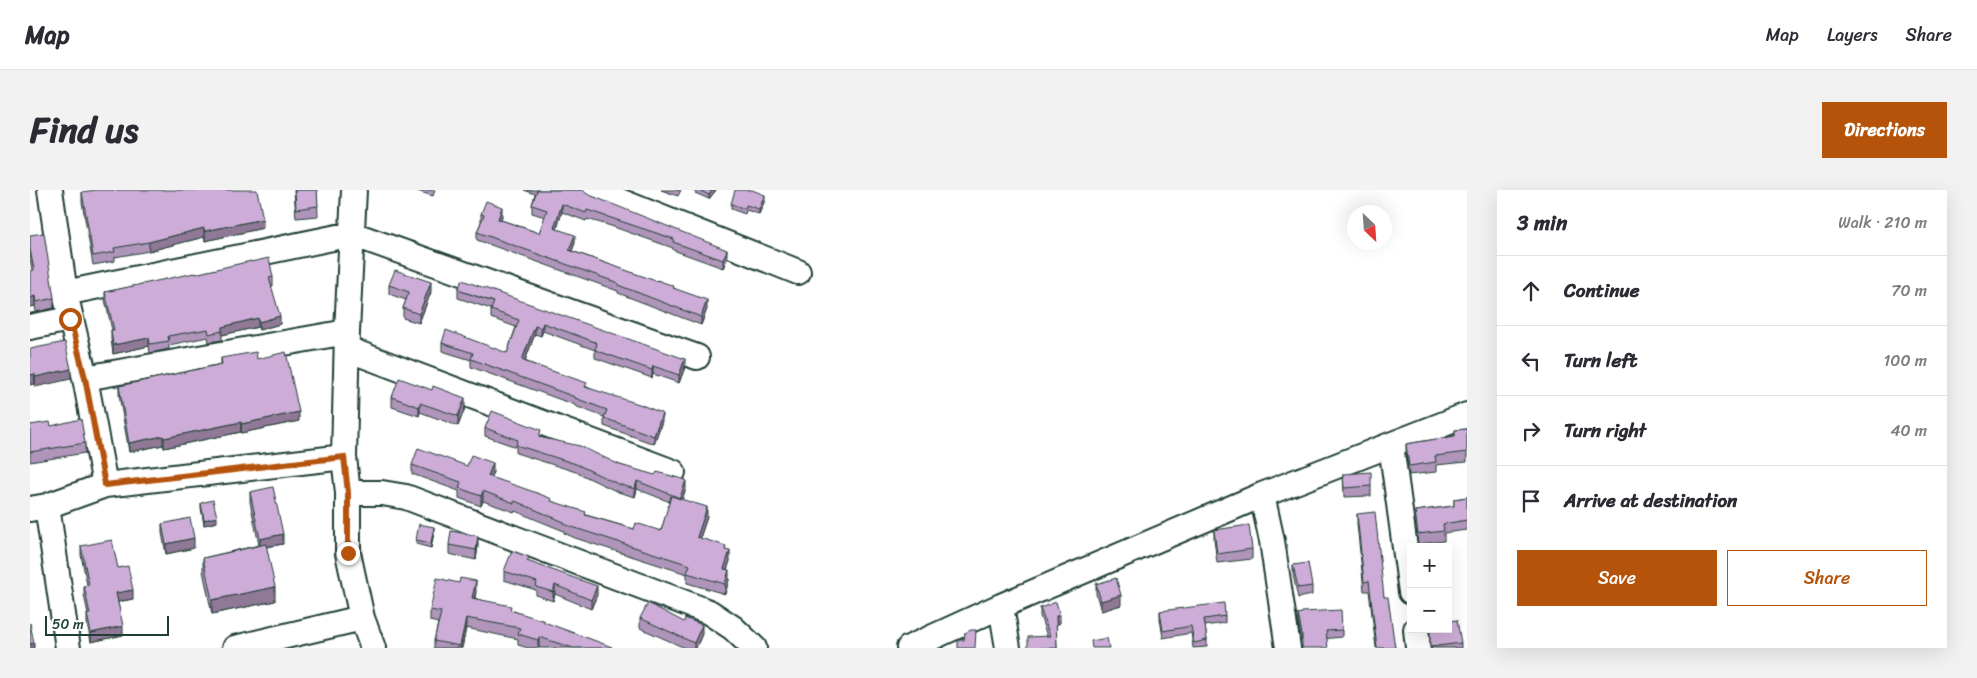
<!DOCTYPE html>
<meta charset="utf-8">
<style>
:root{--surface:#fff;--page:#f2f2f3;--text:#2b2b33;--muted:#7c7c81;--line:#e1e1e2;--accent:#b45309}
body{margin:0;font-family:Sriracha,sans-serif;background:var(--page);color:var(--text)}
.controls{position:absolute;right:15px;bottom:15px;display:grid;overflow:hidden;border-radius:0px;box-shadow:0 5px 20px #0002}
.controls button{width:45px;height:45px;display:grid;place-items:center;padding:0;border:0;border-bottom:1px solid var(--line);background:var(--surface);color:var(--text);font:25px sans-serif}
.compass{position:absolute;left:1317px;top:15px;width:45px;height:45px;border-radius:50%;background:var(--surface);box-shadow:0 5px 20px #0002;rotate:155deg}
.scale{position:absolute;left:15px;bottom:12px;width:124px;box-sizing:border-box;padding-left:5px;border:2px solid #1f3d34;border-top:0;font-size:14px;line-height:18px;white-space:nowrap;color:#1f3d34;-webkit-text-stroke:4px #fff;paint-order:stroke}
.stop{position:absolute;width:15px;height:15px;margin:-11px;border:4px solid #b45309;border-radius:50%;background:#fff}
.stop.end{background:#b45309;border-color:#fff;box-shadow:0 1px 5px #0008}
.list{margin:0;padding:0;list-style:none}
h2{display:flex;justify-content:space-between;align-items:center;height:65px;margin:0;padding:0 20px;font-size:21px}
h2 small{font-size:16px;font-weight:400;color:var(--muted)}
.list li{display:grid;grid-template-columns:32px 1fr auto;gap:15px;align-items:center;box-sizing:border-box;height:70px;padding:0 20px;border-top:1px solid var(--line)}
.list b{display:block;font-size:19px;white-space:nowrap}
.list em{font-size:16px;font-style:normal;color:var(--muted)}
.actions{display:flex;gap:10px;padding:15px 20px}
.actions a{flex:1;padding:11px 0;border:1px solid var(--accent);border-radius:0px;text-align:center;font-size:18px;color:var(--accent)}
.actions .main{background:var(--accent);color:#fff}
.icon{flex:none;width:28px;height:28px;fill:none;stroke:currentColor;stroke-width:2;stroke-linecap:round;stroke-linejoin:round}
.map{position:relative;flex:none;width:1437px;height:458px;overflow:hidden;border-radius:0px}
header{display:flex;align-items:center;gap:30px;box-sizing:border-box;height:70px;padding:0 25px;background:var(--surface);border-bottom:1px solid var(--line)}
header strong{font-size:24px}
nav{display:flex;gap:28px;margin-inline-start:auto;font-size:18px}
.intro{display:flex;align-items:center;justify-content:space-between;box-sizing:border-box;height:120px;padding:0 30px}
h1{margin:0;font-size:35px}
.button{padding:12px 22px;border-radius:0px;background:var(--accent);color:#fff;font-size:18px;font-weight:700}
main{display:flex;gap:30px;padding:0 30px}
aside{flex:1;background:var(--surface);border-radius:0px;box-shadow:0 5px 20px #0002}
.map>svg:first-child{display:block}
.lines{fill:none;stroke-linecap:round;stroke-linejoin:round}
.minor-casing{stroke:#1f3d34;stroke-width:28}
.minor{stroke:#fff;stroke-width:24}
.wall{fill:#b095ba;stroke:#1f3d34}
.shaded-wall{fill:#907997;stroke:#1f3d34}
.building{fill:#cdadd8;stroke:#1f3d34}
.route{stroke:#b45309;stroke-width:6}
</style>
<header>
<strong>Map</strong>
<nav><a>Map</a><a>Layers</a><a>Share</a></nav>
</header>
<div class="intro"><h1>Find us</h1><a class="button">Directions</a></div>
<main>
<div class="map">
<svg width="1437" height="458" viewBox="0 0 1437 458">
<rect width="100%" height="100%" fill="#fff"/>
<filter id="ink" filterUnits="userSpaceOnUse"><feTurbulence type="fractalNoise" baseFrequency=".02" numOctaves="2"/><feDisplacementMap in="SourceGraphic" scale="10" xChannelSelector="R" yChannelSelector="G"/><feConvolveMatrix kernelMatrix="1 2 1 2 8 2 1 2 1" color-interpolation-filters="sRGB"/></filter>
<g filter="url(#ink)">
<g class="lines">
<g class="minor-casing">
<path id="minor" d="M20,0L35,103L55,188L75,295
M324,0L317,142L314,267L318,303V363L332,428L343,458
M562,0L768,82
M35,103L322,44L667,167
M0,137L40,129
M317,159L643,282
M55,188L317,142
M1361,255L1381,402
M318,303H352L376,307L679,422L703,438L724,458
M1232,305L1242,351L1258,458
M17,316L38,458
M0,319L17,316L75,295L314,267
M971,416L978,458
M1386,439L1388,458
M205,458L332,428
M879,458L971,416L1232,305L1437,225"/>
</g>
<use href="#minor" class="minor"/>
</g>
<path class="wall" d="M264,0H287L288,26L266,28Z
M387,0H405L403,6L387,1Z
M494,0H553L557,4L697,69L693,78L643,60V58L581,36L557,29L556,31L532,22L527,39L545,53L542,61L644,98L677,119L671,135L588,103V101L447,50V42L451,32V24L472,26L471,30L509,43L515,27L502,23V15L505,4Z
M631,0H651L648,6Z
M665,0H686L679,9L665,3Z
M52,2L233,38L175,51L174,47L119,61L85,67V71L63,75L52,12Z
M735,10L729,24L716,20L715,24L701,19V14Z
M0,45L24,108V118L6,122L5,116L2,80L0,68Z
M221,72L243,87V96H241L250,134L229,140L228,137L192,145V150L179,152L178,147L139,155V159L120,163L119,156L83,164L81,149V140H82L75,110V102L165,84Z
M359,95L401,102L389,133L373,128V118L376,110L359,104Z
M428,100L655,177L649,193L623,184L622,188L565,168V160L513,141L511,146L505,144L495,171L557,197L632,231L624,254L574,236V227L545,216V215L441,177V170L412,161V153L477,163L486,137L461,128V119L428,108Z
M191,168L269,231L211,243V242L134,258L133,255L99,262L89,205V196L191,174Z
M362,207L435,218L428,236L390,222L389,226L362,217Z
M0,235L21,236L55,253V263L0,272Z
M455,238L511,248L590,275L656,298L652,310L677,327L670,348L696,360L700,371L697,380L699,390L695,404L657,393V384L545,348L534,343V341L485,321L484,322L453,311L451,316L429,308V301L382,284V275L437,276L463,282L461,287L556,325L604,339L631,341L640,312L607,299L605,307L588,302L546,282L486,263V257L455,246Z
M1437,239V272L1406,275V282L1379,285L1376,264V254L1425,246V240Z
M1313,284L1341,296V306L1314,307Z
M220,302L253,354L236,357L245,411L182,424L173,381V368L229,355L220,312Z
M1437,307V340L1414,343V351L1388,354L1385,331V321L1424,316V309Z
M171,313L187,332L174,335L171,318Z
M1327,324L1354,407L1365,458H1346L1339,401H1334L1327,334Z
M132,334L164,358L136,364L132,343Z
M1184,340L1222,359V369L1187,373L1184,349Z
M404,342L401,358L386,354V350Z
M419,355L448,356L446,370L419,364Z
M51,356L88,378L103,409L88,412L93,445L61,452L57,433V424H58L54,405V396L57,395L51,365Z
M499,372L567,405L561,419L525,404L523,411L506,405V400L474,390V381Z
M1263,375L1282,396V405L1268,408L1263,385Z
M1066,394L1091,415L1071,421L1066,404Z
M446,402L445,408L481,420L582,458H498L488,455V449L436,438L432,458H404V451L408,433L400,431V420Z
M1010,418L1030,433L1026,435L1027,458L1017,446L1010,426Z
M1130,421L1195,426V433L1175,436L1177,450V457L1163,458L1161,443L1133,448L1130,429Z
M1268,424L1312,440V447L1272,451L1268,432Z
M610,428L672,444L666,458H655L610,438Z
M1400,439L1431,453V458H1400Z"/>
<path class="shaded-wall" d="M682,0H686L679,9V5Z
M735,5V10L729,24V19Z
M532,14V22L524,46V38Z
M472,17V26L468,38V29Z
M233,29V38L175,51V41Z
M174,38V47L119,61V52Z
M545,45V53L539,68V60Z
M697,60V69L693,78V70Z
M401,92V102L389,133V124Z
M5,106V116L0,117V108Z
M677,110V119L671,135V127Z
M250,126V134L229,140V132Z
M228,128V137L192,145V137Z
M513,133V141L511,146V138Z
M505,136V144L492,178V170Z
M119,148V156L83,164V155Z
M655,169V177L649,193V185Z
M623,176V184L622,188V180Z
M41,179V189L5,197V187Z
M5,184V194L0,195V185Z
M435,208V218L428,236V226Z
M390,213V222L389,226V217Z
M269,222V231L211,243V234Z
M632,223V231L624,254V246Z
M211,232V242L134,258V248Z
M133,246V255L99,262V253Z
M463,273V282L458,296V286Z
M656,290V298L650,316V308Z
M607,291V299L605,307V299Z
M453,301V311L451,316V306Z
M677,317V327L667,357V347Z
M187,327V332L174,335V330Z
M404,337V342L401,358V353Z
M253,344V354L230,358V349Z
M448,346V356L446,370V360Z
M164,348V358L136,364V354Z
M700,361V371L694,388V379Z
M699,380V390L695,404V394Z
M446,391V402L442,418V408Z
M525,395V404L523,411V402Z
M567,396V405L561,419V410Z
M245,397V411L182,424V410Z
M103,400V409L86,412V403Z
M1091,405V415L1071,421V411Z
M1030,425V433L1026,435V426Z
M436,428V438L432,458H430Z
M672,435V444L666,458H664V453Z
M93,436V445L61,452V443Z
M509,447V458H508V450Z
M4,453V458H0V454Z"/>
<path class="building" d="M66,0H227L233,29L175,41L174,38L119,52L84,58L85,62L63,66L52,2Z
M265,0H287L288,16L266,19Z
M507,0H553L557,4L697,60L693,70L643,52L644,49L557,20L556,23L532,14L524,38L545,45L539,60L626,91L627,90L644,96L643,98L677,110L671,127L588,95V93L447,42L454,25L451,24L456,11L472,17L468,29L509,43L517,20L502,15Z
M669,0H682L679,5Z
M705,0H722L735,5L729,19L716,15L715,19L701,14Z
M14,43L24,108L6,112L5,106L0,108V81L4,80L0,59V45Z
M239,68L243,87L239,88L250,126L229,132L228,128L192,137V141L179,144L178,139L138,146L139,151L120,154L119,148L83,155L81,140H84L75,102L164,83L165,84L221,71V72Z
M365,80L401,92L389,124L373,118L379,102L359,95Z
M432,90L655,169L649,185L623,176L622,180L565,160L567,154L565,152L513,133L511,138L505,136L492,170L496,172L557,193L555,197L609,214L632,223L624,246L574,228L577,220L545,208V207L441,169L443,163L412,153L416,140L477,163L489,130L461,120L464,112L428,100Z
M35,152L41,179L5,187V184L0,185V159Z
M226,162L227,169L256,162L269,222L211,234V232L134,248L133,246L99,253L89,196L192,174L191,168Z
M369,188L402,200L403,196L435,208L428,226L390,213L389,217L362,207Z
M462,221L511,240L509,247L550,256L590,275L625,285L627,282L656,290L650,308L607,291L605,299L588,294L546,274L486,255L488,250L455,238Z
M51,229L55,253L0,262V235L20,232L21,236Z
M1437,239V262L1405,266L1406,272L1379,276L1376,254L1425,246V240Z
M388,258L437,276L441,265L463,273L458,286L507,303L522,309L521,311L556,322L555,325L604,339L606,333L631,341L641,306L677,317L667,347L696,356L695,360L700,361L694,379L699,380L695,394L657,383L660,375L545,338L534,334V332L485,311L484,313L453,301L451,306L429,298L431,292L382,275Z
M1341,282V296L1314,298L1313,284Z
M243,297L253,344L230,349L220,302Z
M1437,307V330L1413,334L1414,341L1388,344L1385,321L1424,316V309Z
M183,310L187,327L174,330L171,313Z
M1345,322L1354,407H1358L1365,458H1347L1339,391L1334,392L1327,324Z
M160,328L164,348L136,354L132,334Z
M389,334L404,337L401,353L386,350Z
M1219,335L1222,359L1187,364L1184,340Z
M421,341L448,346L446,360L419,355Z
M82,350L88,378L98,376L103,400L86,403L93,436L61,443L57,424H60L54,396L59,395L51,356Z
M236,354L245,397L182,410L173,368Z
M482,361L499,367L497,371L567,396L561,410L525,395L523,402L506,397L507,392L474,381Z
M1278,373L1282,396L1268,398L1263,375Z
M407,388L429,393L430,388L446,391L442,408L481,416L480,420L515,431L514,432L582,457L581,458H543L509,447L508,450L488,444L490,438L436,428L430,456L404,451L411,422L400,420Z
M1086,388L1091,405L1071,411L1066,394Z
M1026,412L1030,425L1026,426L1027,458H998V447L1020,446L1010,418Z
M618,413L654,432L655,428L672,435L664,453L610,428Z
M1194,413L1195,426L1174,429L1177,450L1164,453L1161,436L1133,441L1130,421Z
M1311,420L1312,440L1296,441L1298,458H1272V444L1268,424L1272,423V422Z
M1427,430L1431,453L1400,457V439H1418V431Z
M0,433L4,453L0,454Z
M941,440H946L945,458H928V450H934L935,443Z
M1077,448L1079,458H1062L1061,451Z"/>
</g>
<g class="lines" filter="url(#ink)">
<path class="route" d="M40,129L55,188L75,295L314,267L318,303V363"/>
</g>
</svg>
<div class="controls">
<button>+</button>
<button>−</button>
</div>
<svg class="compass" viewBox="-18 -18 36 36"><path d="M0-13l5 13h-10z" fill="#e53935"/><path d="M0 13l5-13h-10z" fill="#7c7c81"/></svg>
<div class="scale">50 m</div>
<div class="stop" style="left:40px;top:129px"></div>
<div class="stop end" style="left:318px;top:363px"></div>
</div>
<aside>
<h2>3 min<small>Walk · 210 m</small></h2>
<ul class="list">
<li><svg class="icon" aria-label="ahead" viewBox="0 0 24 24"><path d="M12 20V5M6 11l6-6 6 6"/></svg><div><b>Continue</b></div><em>70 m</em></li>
<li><svg class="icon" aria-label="left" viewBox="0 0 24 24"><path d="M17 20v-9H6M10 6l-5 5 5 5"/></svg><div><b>Turn left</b></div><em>100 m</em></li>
<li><svg class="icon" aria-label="right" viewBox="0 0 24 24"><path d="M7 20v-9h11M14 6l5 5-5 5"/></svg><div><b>Turn right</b></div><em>40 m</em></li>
<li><svg class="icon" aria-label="arrive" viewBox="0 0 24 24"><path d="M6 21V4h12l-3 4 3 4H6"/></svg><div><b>Arrive at destination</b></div></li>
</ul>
<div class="actions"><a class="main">Save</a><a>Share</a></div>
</aside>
</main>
